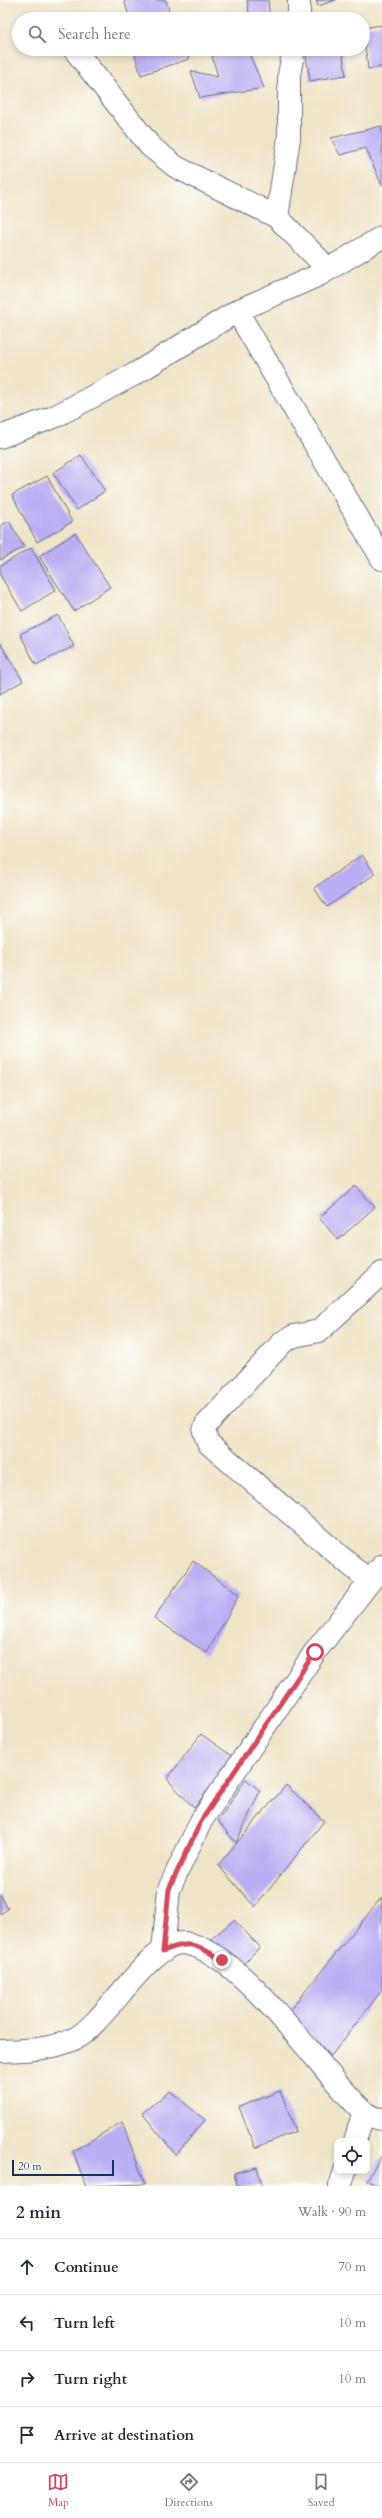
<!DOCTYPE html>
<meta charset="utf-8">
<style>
:root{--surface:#fff;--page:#f2f2f3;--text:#1f2937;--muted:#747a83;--line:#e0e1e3;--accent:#d1495b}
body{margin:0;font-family:Cardo,serif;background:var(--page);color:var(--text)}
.controls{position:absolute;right:12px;bottom:12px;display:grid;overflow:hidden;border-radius:8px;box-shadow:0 2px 6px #0003}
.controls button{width:36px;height:36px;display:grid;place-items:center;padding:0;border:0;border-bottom:1px solid var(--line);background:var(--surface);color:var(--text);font:20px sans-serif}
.scale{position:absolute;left:12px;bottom:10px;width:102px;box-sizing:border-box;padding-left:4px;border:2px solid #1b2f5e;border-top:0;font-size:11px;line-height:14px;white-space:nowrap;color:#1b2f5e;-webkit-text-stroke:3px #fdfcf7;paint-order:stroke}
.stop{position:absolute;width:12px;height:12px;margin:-9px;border:3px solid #d1495b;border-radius:50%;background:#fff}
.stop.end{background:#d1495b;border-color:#fff;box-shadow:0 1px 4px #0008}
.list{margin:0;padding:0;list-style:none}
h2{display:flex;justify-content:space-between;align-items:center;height:52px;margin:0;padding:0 16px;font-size:17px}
h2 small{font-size:13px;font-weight:400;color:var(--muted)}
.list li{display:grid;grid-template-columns:26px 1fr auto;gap:12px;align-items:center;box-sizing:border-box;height:56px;padding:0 16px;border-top:1px solid var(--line)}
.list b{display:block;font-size:15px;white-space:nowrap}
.list em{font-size:13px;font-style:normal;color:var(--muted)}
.icon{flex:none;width:22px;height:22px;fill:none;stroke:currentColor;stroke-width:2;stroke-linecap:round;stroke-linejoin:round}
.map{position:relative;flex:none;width:382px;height:2186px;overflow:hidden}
.search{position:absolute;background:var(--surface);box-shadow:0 2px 6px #0003;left:12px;right:12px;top:12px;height:44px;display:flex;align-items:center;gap:10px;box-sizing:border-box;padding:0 14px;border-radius:22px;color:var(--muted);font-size:15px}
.sheet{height:276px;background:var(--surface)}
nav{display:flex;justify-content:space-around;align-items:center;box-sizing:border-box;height:56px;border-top:1px solid var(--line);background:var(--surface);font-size:11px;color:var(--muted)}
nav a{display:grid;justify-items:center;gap:2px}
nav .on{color:var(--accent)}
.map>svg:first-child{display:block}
.building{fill:#bbaef4}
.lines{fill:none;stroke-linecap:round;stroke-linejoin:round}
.minor-casing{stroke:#666e83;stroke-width:24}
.minor{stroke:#fff;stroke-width:22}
.route{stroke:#d1495b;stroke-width:5}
</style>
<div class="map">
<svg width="382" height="2186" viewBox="0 0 382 2186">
<rect width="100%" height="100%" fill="#fdfcf7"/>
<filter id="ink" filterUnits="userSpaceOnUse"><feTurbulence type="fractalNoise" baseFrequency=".025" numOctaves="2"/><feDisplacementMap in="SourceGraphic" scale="8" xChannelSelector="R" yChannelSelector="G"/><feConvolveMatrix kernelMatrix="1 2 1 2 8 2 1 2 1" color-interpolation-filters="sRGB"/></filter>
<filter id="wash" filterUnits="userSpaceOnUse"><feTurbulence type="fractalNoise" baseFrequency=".012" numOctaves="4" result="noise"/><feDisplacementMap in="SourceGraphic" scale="16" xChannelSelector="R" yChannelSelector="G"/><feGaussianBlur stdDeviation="0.9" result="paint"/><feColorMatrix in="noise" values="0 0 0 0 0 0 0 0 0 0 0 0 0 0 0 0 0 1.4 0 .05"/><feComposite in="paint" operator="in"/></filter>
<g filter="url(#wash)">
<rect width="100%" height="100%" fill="#f0e4c8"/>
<g id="blocks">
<path class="building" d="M124,0H166L169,11L140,19H130Z
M247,0H268L270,19H250Z
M316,0H336L318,6Z
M382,25V67L368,69L363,28Z
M133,49H185L189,59L141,75Z
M235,49H247L264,88L200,98L191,71L218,77L212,56Z
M305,49H342L346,75L310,81Z
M382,126V186L366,148L340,155L331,138Z
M81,455L105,491L77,510L53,473Z
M47,476L72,522L37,542L12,495Z
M9,521L24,547L0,560V526Z
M75,533L110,587L74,611L39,556Z
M31,548L56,590L22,611L0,575V566Z
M58,615L74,646L36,665L20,634Z
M0,643L23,681L0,694Z
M362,855L375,874L327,907L314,888Z
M356,1186L375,1207L338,1240L319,1218Z
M193,1561L239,1595L207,1653L154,1618Z
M201,1734L233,1757L194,1808L167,1779Z
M246,1779L260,1791L236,1843L218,1821Z
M286,1785L324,1821L255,1907L218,1865Z
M0,1894L8,1909L0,1914Z
M382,1897V1990L331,2056L288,2012Z
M234,1920L260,1947L242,1965L211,1939Z
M170,2091L205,2120L176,2155L142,2113Z
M280,2091L296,2131L255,2148L239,2107Z
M122,2122L145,2184L86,2186L73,2151Z
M382,2155V2186H377L367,2180Z
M257,2167L262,2186H237L234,2173Z"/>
</g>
</g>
<g filter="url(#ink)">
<use href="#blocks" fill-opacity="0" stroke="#666e83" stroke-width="1"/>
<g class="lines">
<g class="minor-casing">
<path id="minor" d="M299,0V19
M74,49L150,146L176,167L277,217L328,269
M277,217L289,138V75L294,49
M237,311L382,559
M0,437L54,417L135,374L237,311L319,275L382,237
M369,1581L208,1443L204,1431L206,1425L283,1342L294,1336L319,1331L382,1273
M163,1951L169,1889L201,1821L315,1652L382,1566
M0,2051C24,2050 52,2050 74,2039C105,2024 151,1940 184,1943C235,1949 309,2053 344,2091C354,2102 366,2118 382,2119
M355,2141L364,2112
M340,2186L345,2171"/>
</g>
<use href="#minor" class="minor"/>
</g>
</g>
<g class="lines" filter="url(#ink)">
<path class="route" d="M222,1960C196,1945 192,1939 163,1951L169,1889L201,1821L315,1652"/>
</g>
</svg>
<div class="controls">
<button><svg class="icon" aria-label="locate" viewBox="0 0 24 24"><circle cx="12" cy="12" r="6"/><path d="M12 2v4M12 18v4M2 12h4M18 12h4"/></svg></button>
</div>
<div class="scale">20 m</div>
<div class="stop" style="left:315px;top:1652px"></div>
<div class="stop end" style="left:222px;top:1960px"></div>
<div class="search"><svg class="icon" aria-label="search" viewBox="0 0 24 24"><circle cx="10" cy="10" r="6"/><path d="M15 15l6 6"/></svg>Search here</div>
</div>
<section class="sheet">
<h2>2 min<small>Walk · 90 m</small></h2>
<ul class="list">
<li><svg class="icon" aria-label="ahead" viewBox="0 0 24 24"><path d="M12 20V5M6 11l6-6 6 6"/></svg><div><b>Continue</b></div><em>70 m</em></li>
<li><svg class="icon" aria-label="left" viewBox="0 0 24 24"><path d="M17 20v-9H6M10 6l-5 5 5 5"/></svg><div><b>Turn left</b></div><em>10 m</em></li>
<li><svg class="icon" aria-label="right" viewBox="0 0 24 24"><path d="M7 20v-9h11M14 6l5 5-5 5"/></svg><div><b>Turn right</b></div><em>10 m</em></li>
<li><svg class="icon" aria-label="arrive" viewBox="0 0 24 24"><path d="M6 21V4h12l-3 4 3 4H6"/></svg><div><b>Arrive at destination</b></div></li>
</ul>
</section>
<nav>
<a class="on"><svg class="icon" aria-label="map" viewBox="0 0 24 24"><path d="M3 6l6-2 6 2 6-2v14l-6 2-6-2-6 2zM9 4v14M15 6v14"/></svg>Map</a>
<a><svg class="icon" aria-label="directions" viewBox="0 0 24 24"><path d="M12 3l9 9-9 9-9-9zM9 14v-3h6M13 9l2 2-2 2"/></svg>Directions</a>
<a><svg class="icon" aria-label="saved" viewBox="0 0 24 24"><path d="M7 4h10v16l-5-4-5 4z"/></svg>Saved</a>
</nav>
